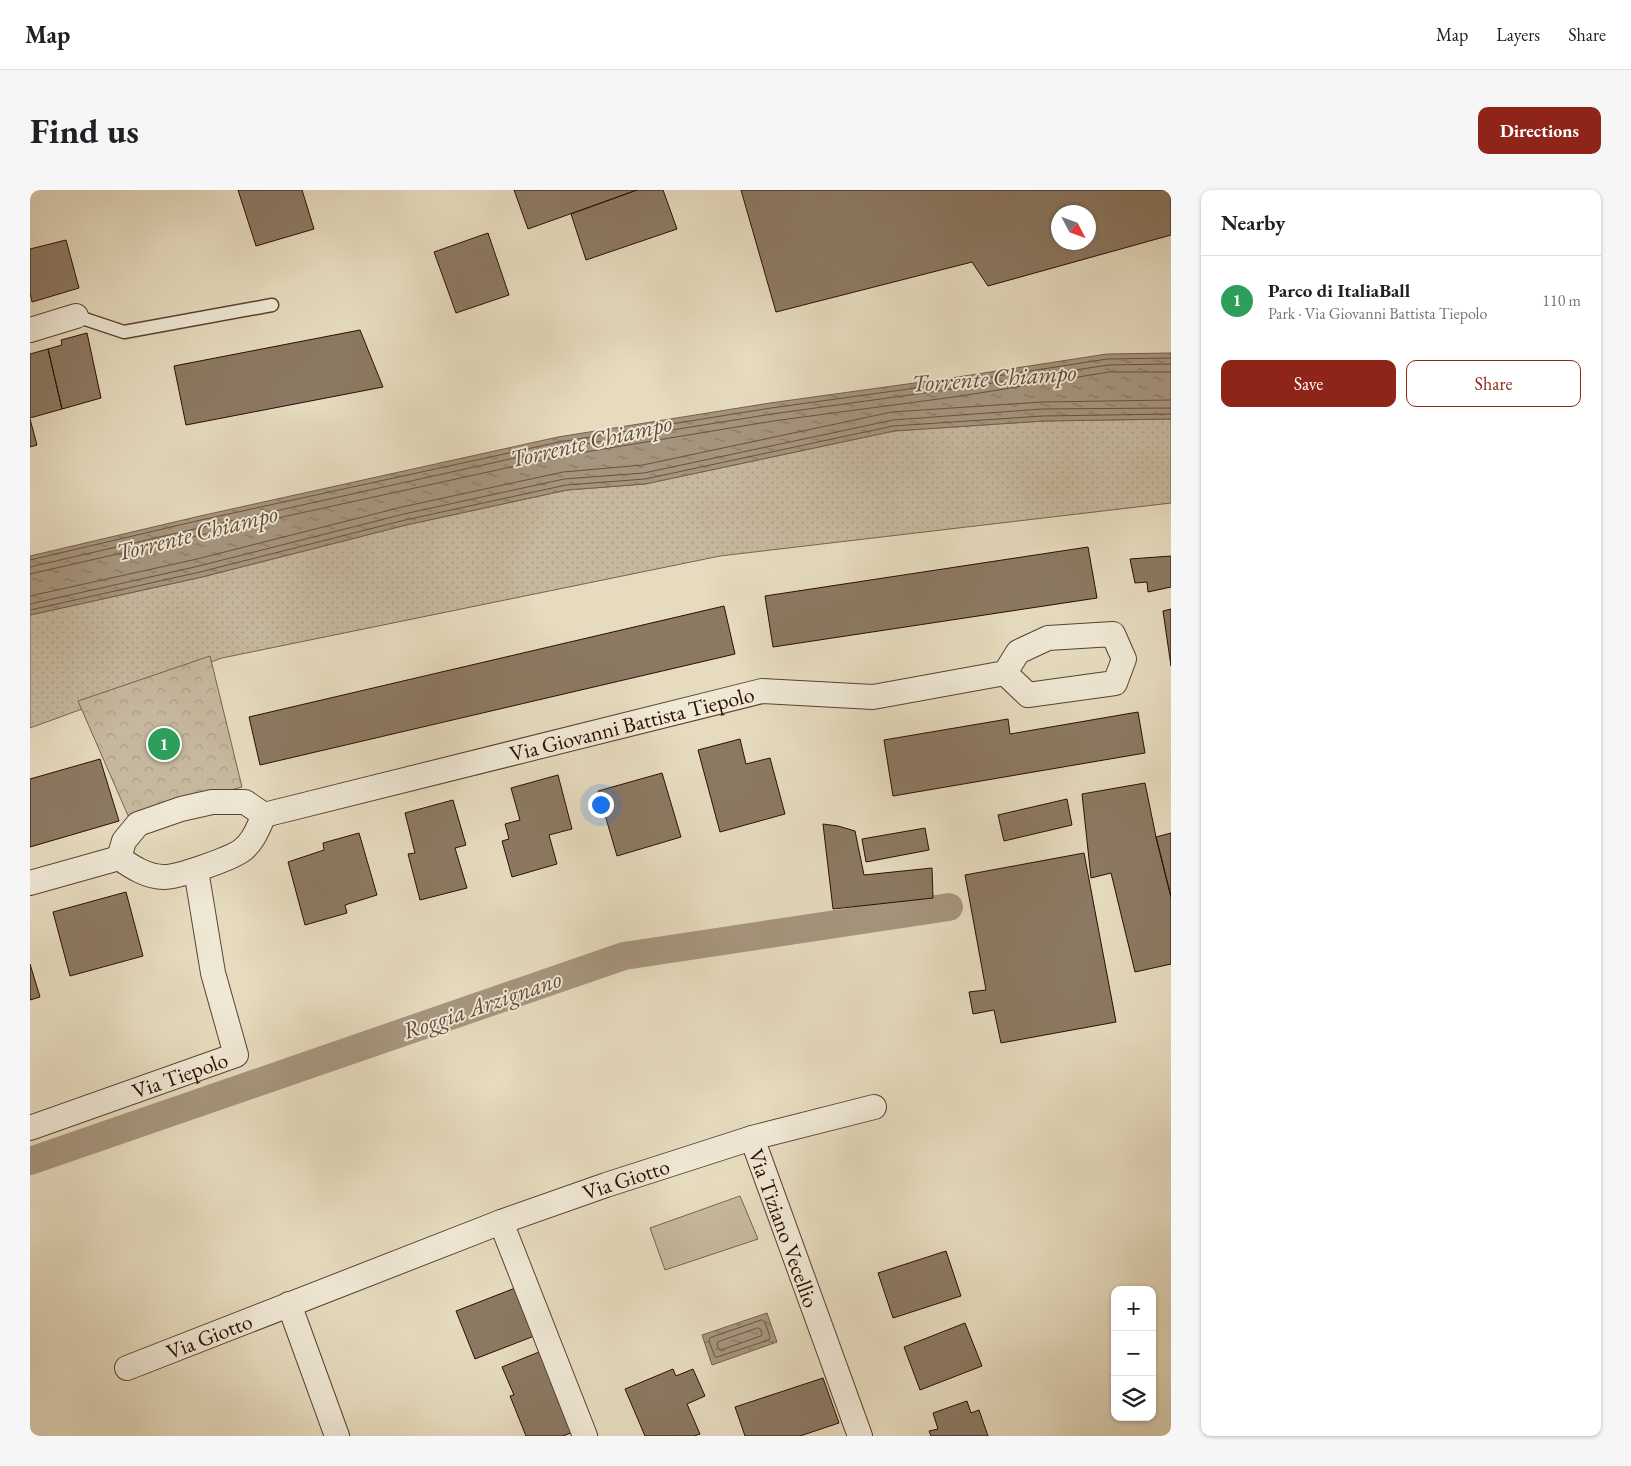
<!DOCTYPE html>
<meta charset="utf-8">
<style>
:root{--surface:#fff;--page:#f6f6f6;--text:#202124;--muted:#757577;--line:#e0e0e0;--accent:#8f2418}
body{margin:0;font-family:"EB Garamond",serif;background:var(--page);color:var(--text)}
.controls{position:absolute;right:15px;bottom:15px;display:grid;overflow:hidden;border-radius:10px;box-shadow:0 1px 4px #0004}
.controls button{width:45px;height:45px;display:grid;place-items:center;padding:0;border:0;border-bottom:1px solid var(--line);background:var(--surface);color:var(--text);font:25px sans-serif}
.compass{position:absolute;left:1021px;top:15px;width:45px;height:45px;border-radius:50%;background:var(--surface);box-shadow:0 1px 4px #0004;rotate:131deg}
.you{position:absolute;left:570px;top:614px;width:18px;height:18px;margin:-12px;border:4px solid #fff;border-radius:50%;background:#1a73e8;box-shadow:0 0 0 8px #1a73e833}
.badge{display:grid;place-items:center;width:32px;height:32px;border-radius:50%;background:var(--accent);color:#fff;font-size:16px;font-weight:700}
.pin{position:absolute;translate:-50% -50%;border:2px solid #fff;box-shadow:0 1px 5px #0006}
.list{margin:0;padding:0;list-style:none}
h2{display:flex;justify-content:space-between;align-items:center;height:65px;margin:0;padding:0 20px;font-size:21px}
h2 small{font-size:16px;font-weight:400;color:var(--muted)}
.list li{display:grid;grid-template-columns:32px 1fr auto;gap:15px;align-items:center;box-sizing:border-box;height:90px;padding:0 20px;border-top:1px solid var(--line)}
.list b{display:block;font-size:19px;white-space:nowrap}
.list p{margin:0;font-size:16px;white-space:nowrap;color:var(--muted)}
.list em{font-size:16px;font-style:normal;color:var(--muted)}
.actions{display:flex;gap:10px;padding:15px 20px}
.actions a{flex:1;padding:11px 0;border:1px solid var(--accent);border-radius:10px;text-align:center;font-size:18px;color:var(--accent)}
.actions .main{background:var(--accent);color:#fff}
.icon{flex:none;width:28px;height:28px;fill:none;stroke:currentColor;stroke-width:2;stroke-linecap:round;stroke-linejoin:round}
.map{position:relative;flex:none;width:1141px;height:1246px;overflow:hidden;border-radius:10px}
header{display:flex;align-items:center;gap:30px;box-sizing:border-box;height:70px;padding:0 25px;background:var(--surface);border-bottom:1px solid var(--line)}
header strong{font-size:24px}
nav{display:flex;gap:28px;margin-inline-start:auto;font-size:18px}
.intro{display:flex;align-items:center;justify-content:space-between;box-sizing:border-box;height:120px;padding:0 30px}
h1{margin:0;font-size:35px}
.button{padding:12px 22px;border-radius:10px;background:var(--accent);color:#fff;font-size:18px;font-weight:700}
main{display:flex;gap:30px;padding:0 30px}
aside{flex:1;background:var(--surface);border-radius:10px;box-shadow:0 1px 4px #0004}
.map>svg:first-child{display:block}
.grass{fill:url(#grass-dots);stroke:#786350}
.forest{fill:url(#forest-crowns);stroke:#786350}
.pitch{fill:#c6b89e;stroke:#786350}
.water{fill:url(#water-ripples);stroke:#755f4c}
.lines{fill:none;stroke-linecap:round;stroke-linejoin:round}
.shore{stroke:#685240;stroke-width:1}
.canal{stroke:#a6957e;stroke-width:28}
.building{fill:#8c7963;stroke:#2b0e01;fill-rule:evenodd}
.lane-casing{stroke:#5a4130;stroke-width:15}
.street-casing{stroke:#5a4130;stroke-width:26}
.lane{stroke:#efe8d5;stroke-width:12}
.street{stroke:#efe8d5;stroke-width:24}
.labels{text-anchor:middle;stroke-width:4;stroke-linejoin:round;paint-order:stroke}
.street-label{font-size:22px;fill:#2b0e01;stroke:#efe8d5}
.water-label{font-size:24px;font-style:italic;fill:#624b39;stroke:#efe8d5}
</style>
<header>
<strong>Map</strong>
<nav><a>Map</a><a>Layers</a><a>Share</a></nav>
</header>
<div class="intro"><h1>Find us</h1><a class="button">Directions</a></div>
<main>
<div class="map">
<svg width="1141" height="1246" viewBox="0 0 1141 1246">
<defs>
<pattern id="grass-dots" width="8" height="8" patternUnits="userSpaceOnUse" patternTransform="scale(1.25)"><rect width="8" height="8" fill="#c6b89e"/><path d="M2 2h.1M6 6h.1" fill="none" stroke="#aa9d86" stroke-width="1.8" stroke-linecap="round"/></pattern>
<pattern id="forest-crowns" width="20" height="18" patternUnits="userSpaceOnUse" patternTransform="scale(1.25)"><rect width="20" height="18" fill="#c6b89e"/><path d="M2 6a3 3 0 1 1 6 0M12 15a3 3 0 1 1 6 0" fill="none" stroke="#aa9d86"/></pattern>
<pattern id="water-ripples" width="26" height="14" patternUnits="userSpaceOnUse" patternTransform="scale(1.25)"><rect width="26" height="14" fill="#a6957e"/><path d="M2 4q2-2 4 0t4 0M15 11q2-2 4 0t4 0" fill="none" stroke="#877865"/></pattern>
</defs>
<rect width="100%" height="100%" fill="#e6dbbe"/>
<filter id="stains"><feTurbulence type="fractalNoise" baseFrequency=".004" numOctaves="4"/><feColorMatrix values="0 0 0 0 .2 0 0 0 0 .09 0 0 0 0 .02 0 0 0 .5 -.17"/></filter>
<radialGradient id="worn" r=".72"><stop offset=".6" stop-color="#630" stop-opacity="0"/><stop offset="1" stop-color="#630" stop-opacity=".3"/></radialGradient>
<path class="grass" d="M1141,229V313L690,366L192,468L0,538V425L172,387L376,335L537,300L615,294L864,241L1013,231Z"/>
<path class="forest" d="M180,466L212,597L109,624L100,630L48,511Z"/>
<path class="pitch" d="M710,1006L728,1049L635,1080L620,1038Z"/>
<path class="water" d="M1141,163V229L1013,231L864,241L615,294L537,300L376,335L172,387L0,425V366L170,326L528,247L740,213L928,187L1077,164Z
M737,1123L747,1152L682,1175L672,1145Z"/>
<g class="lines">
<path class="shore" d="M0,370L171,330L529,252L741,218L929,192L1077,169L1141,168
M0,377L173,337L530,258L742,224L930,198L1078,175L1141,174
M0,384L175,344L531,266L743,231L931,206L1079,182H1141
M0,406L167,369L372,317L533,282L613,275L862,222L1012,212L1141,210
M0,414L169,376L374,324L534,289L614,283L863,230L1012,219L1141,218
M0,420L170,382L375,330L536,295L615,289L863,236L1013,226L1141,224
M732,1130L735,1132L740,1147L739,1150L687,1167H685L679,1151L680,1148Z
M728,1138L731,1140L732,1144L731,1146L691,1160L688,1158L687,1154L688,1152Z"/>
<path class="canal" d="M0,971L594,766L919,717"/>
</g>
<path class="building" d="M208,0H272L284,39L226,56Z
M484,0H607L498,39Z
M607,0H633L647,39L556,70L541,24Z
M711,0H1141V45L958,96L942,72L746,122ZM1028,22H1058V52H1028Z
M458,43L479,105L426,123L404,62Z
M36,50L49,98L2,112L0,103V59Z
M330,140L353,197L156,235L144,176Z
M57,143L71,208L32,219L18,159L32,155L31,150Z
M18,159L32,219L0,228V164Z
M0,229L7,255L0,257Z
M1058,357L1067,408L743,457L735,406Z
M1141,366V397L1118,402L1117,392L1105,393L1100,369Z
M694,416L705,464L230,575L219,527Z
M1141,419V476L1133,421Z
M1108,522L1115,563L863,606L854,550L978,529L980,544Z
M710,549L716,574L740,568L755,624L690,642L668,560Z
M70,569L89,631L0,657V589Z
M632,583L651,647L587,666L568,601Z
M528,585L542,639L519,645L527,674L482,687L472,651L479,649L475,634L490,630L481,598Z
M1115,593L1126,647L1141,707V774L1105,782L1081,683L1061,688L1052,604Z
M1037,609L1042,635L974,651L968,625Z
M423,610L436,655L425,658L437,698L390,710L378,664L385,663L375,623Z
M793,634L808,636L825,641L834,685L902,678L903,708L803,719Z
M895,638L899,660L836,672L832,649Z
M329,643L347,705L315,715L317,723L275,735L258,672L294,660L293,653Z
M1141,643V707L1126,647Z
M1054,663L1086,832L971,853L964,820L943,824L939,802L956,800L935,685Z
M96,702L113,766L40,786L23,722Z
M0,774L10,807L0,810Z
M916,1061L931,1106L863,1128L848,1083Z
M493,1095L512,1143L445,1169L426,1121Z
M935,1133L952,1176L890,1200L874,1157Z
M509,1162L543,1242L533,1246H496L480,1206L484,1205L472,1177Z
M643,1179L646,1186L663,1179L675,1206L657,1214L670,1244L664,1246H615L595,1199Z
M793,1188L809,1233L770,1246H715L705,1217Z
M937,1211L941,1223L949,1220L958,1246H901L899,1241L908,1239L903,1223Z"/>
<g class="lines">
<g class="lane-casing">
<path id="lane" d="M46,126L94,142L242,115"/>
</g>
<g class="street-casing">
<g id="street">
<path d="M0,140L46,126"/>
<path id="s1" d="M89,668L94,651L108,634L151,619L182,612H215L234,625L732,501L843,507L975,483L988,462L1018,448L1083,444L1094,469L1085,493L998,505L975,483"/>
<path d="M0,693L89,668C102,677 117,687 134,687C149,687 199,669 211,661C223,653 228,638 234,625"/>
<path id="s2" d="M0,938L206,865L183,783L166,680"/>
<path d="M259,1114L307,1246"/>
<path id="s3" d="M97,1178L471,1032"/>
<path id="s4" d="M555,1246L471,1032L576,995L722,948"/>
<path d="M830,1246L722,948L844,917"/>
</g>
</g>
<use href="#lane" class="lane"/>
<use href="#street" class="street"/>
</g>
<g class="labels">
<g class="street-label">
<text dy="8" stroke="none"><textPath href="#s1" startOffset="552">Via Giovanni Battista Tiepolo</textPath></text>
<text dy="8" stroke="none"><textPath href="#s2" startOffset="159">Via Tiepolo</textPath></text>
<text dy="8" stroke="none"><textPath href="#s4" startOffset="362">Via Giotto</textPath></text>
<text transform="translate(754 1038) rotate(70)" y="8">Via Tiziano Vecellio</text>
<text dy="8" stroke="none"><textPath href="#s3" startOffset="88">Via Giotto</textPath></text>
</g>
<g class="water-label">
<text transform="translate(964 188) rotate(-4)" y="8">Torrente Chiampo</text>
<text transform="translate(561 251) rotate(-13)" y="8">Torrente Chiampo</text>
<text transform="translate(167 343) rotate(-14)" y="8">Torrente Chiampo</text>
<text transform="translate(452 815) rotate(-19)" y="8">Roggia Arzignano</text>
</g>
</g>
<rect width="100%" height="100%" filter="url(#stains)"/>
<rect width="100%" height="100%" fill="url(#worn)"/>
</svg>
<div class="controls">
<button>+</button>
<button>−</button>
<button><svg class="icon" aria-label="layers" viewBox="0 0 24 24"><path d="M12 4l9 5-9 5-9-5zM3 14l9 5 9-5"/></svg></button>
</div>
<svg class="compass" viewBox="-18 -18 36 36"><path d="M0-13l5 13h-10z" fill="#e53935"/><path d="M0 13l5-13h-10z" fill="#757577"/></svg>
<div class="you"></div>
<div class="pin badge" style="left:134px;top:554px;background:#2e9e5b">1</div>
</div>
<aside>
<h2>Nearby<small></small></h2>
<ul class="list">
<li><span class="badge" style="background:#2e9e5b">1</span><div><b>Parco di ItaliaBall</b><p>Park · Via Giovanni Battista Tiepolo</p></div><em>110 m</em></li>
</ul>
<div class="actions"><a class="main">Save</a><a>Share</a></div>
</aside>
</main>
